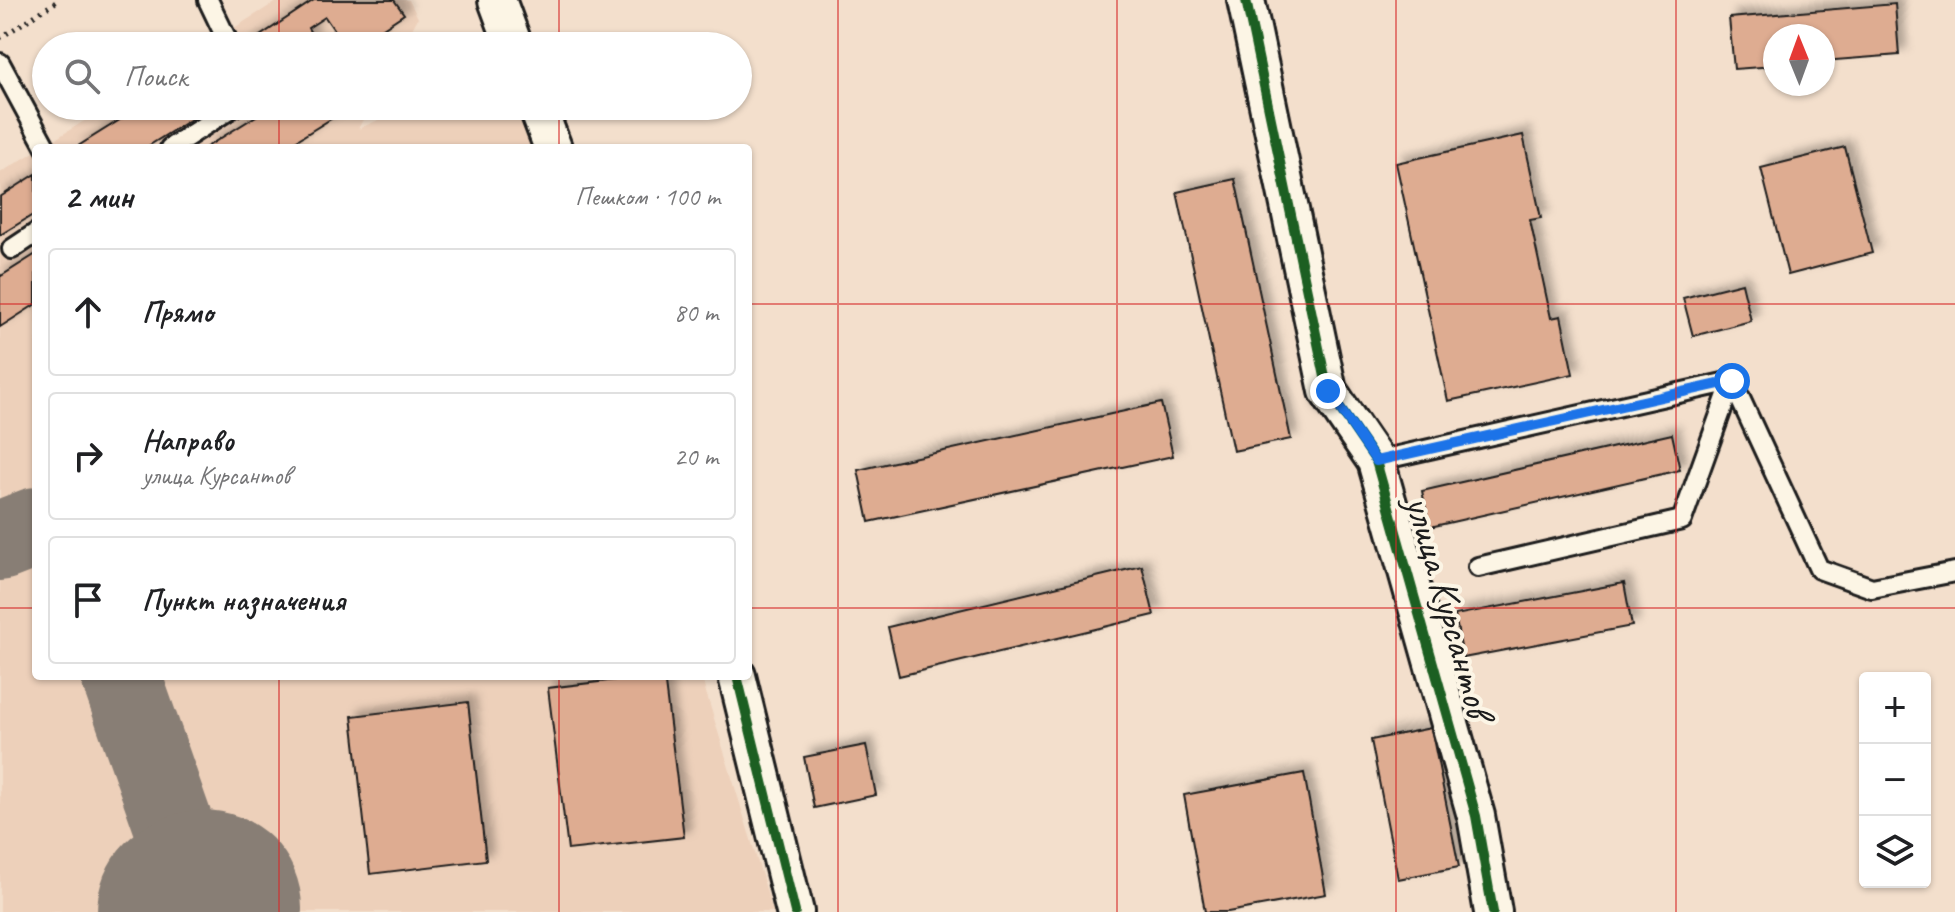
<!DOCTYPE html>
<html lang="ru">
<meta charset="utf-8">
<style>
:root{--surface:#fff;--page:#f2f2f2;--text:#202124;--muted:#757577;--line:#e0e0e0}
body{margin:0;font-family:Caveat,sans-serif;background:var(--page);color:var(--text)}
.controls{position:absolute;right:24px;bottom:24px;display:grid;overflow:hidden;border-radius:8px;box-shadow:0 2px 6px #0004}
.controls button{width:72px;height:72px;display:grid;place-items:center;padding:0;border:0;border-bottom:2px solid var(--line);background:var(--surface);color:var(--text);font:40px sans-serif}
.compass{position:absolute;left:1763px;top:24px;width:72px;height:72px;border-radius:50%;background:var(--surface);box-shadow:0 2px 6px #0004;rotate:359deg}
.stop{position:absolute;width:24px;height:24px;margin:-18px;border:6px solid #1a73e8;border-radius:50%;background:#fff}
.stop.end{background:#1a73e8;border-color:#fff;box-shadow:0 2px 8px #0008}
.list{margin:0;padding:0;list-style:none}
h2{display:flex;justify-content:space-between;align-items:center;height:104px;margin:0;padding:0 32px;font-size:34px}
h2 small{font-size:26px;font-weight:400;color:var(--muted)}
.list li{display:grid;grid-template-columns:52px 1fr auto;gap:24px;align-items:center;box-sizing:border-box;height:128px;margin:0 16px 16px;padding:0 16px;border:2px solid var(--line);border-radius:8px}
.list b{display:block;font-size:30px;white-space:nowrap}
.list p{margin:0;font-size:26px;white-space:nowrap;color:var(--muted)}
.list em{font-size:26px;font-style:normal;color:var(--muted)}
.icon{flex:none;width:44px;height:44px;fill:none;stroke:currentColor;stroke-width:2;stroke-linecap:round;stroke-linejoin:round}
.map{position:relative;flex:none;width:1955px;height:912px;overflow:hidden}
.search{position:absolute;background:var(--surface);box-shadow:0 2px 6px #0004;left:32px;top:32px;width:720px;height:88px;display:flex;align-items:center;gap:20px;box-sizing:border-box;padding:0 28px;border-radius:44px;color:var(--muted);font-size:30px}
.panel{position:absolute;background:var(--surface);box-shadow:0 2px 6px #0004;left:32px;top:144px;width:720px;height:536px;border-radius:8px}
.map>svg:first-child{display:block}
.built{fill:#edd0ba}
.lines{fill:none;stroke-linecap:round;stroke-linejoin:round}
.taxiway{stroke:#887e74;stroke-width:80}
.runway{stroke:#887e74;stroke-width:198}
.building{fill:#deac91;stroke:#1c1c1c;stroke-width:2;filter:url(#shadow)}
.service-casing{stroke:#1c1c1c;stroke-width:24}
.minor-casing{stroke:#1c1c1c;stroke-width:42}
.path{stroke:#1c1c1c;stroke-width:5;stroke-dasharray:2 6;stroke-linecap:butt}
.service{stroke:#fcf5e5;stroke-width:18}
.minor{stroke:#fcf5e5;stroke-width:36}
.cycleway-casing{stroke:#fcf5e5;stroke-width:15}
.cycleway{stroke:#1b5e20;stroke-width:10}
.route{stroke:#1a73e8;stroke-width:10}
.grid{fill:none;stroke:#d62828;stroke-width:2;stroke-opacity:0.55}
.labels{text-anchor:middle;stroke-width:8;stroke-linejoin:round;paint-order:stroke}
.street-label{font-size:40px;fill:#1c1c1c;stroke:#fcf5e5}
</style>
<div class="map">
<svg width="1955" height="912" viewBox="0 0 1955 912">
<defs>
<filter id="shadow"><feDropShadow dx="7" dy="-7" stdDeviation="4" flood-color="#0004"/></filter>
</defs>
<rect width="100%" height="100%" fill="#f3dfcc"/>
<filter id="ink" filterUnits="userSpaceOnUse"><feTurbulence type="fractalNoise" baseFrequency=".0125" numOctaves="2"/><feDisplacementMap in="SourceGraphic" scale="16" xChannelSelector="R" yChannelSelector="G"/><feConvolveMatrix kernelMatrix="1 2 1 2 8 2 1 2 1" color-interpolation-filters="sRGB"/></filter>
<g filter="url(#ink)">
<path class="built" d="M279,0H409L418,18L403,46H205Z
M108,106H370L358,129L410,106H526L539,148H41Z
M36,151V676H701L773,912H0V173Z"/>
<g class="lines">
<path class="taxiway" d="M0,541L36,527
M121,676L203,909L208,912"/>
<path class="runway" d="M196,912L203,909"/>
</g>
<path class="building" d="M314,0H394L404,14L356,46H345L325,17L308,28L313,37L300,46H245Z
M1895,4L1899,55L1823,61V36H1775V66L1734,69L1729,18Z
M142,106H212L145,148H75Z
M272,106L350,107L284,148H205Z
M1523,135L1541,218L1530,220L1551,318L1561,316L1573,374L1448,401L1396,163Z
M1845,147L1872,253L1788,275L1761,168Z
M36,174V213L0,235V197Z
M1235,179L1291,439L1233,451L1177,192Z
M36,254V304L0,327V274L1,276Z
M1742,283L1751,321L1693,336L1683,298Z
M1161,403L1173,456L869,522L858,470Z
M1672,434L1680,470L1430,527L1422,491Z
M1142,566L1154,615L899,676L888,627Z
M1624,583L1632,626L1463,658L1455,615Z
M650,676H664L684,837L568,850L548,688Z
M468,702L486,860L370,874L352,716Z
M1431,728L1459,867L1398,879L1371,740Z
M866,745L876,795L814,808L804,757Z
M1304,773L1326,894L1228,912H1205L1184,795Z"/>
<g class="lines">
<g class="service-casing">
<path id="service" d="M208,0L230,46
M0,63L46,148
M170,148L235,106
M12,249L36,233
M1732,381L1819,569L1872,588L1955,572
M1376,461L1732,381L1682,520L1478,567"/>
</g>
<g class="minor-casing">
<path id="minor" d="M497,0L514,46
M1246,0L1328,391L1376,461L1476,816L1493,912
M537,106L553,148
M737,676L795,912"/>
</g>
<path class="path" d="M0,38L59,0"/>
<use href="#service" class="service"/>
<use href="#minor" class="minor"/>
<g class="cycleway-casing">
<path id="cycleway" d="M1246,0L1328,391L1376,461L1476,816L1493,912
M737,676L795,912"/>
</g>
<use href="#cycleway" class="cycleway"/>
</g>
</g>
<g class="lines" filter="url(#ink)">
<path class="route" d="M1328,391L1376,461L1732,381"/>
</g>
<path class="grid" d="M279,0V46M559,0V46M838,0V912M1117,0V912M1396,0V912M1676,0V912M279,106V148M559,106V148M0,304H36M748,304H1955M0,608H36M748,608H1955M279,676V912M559,676V912"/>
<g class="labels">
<g class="street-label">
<text transform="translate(1450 606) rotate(74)" y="14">улица Курсантов</text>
</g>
</g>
</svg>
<div class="controls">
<button>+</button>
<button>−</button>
<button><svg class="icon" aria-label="layers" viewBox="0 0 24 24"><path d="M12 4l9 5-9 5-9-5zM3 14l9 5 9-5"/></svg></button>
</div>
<svg class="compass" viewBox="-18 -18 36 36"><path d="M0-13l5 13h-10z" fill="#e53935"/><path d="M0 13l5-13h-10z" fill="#757577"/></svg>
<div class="stop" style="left:1732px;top:381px"></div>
<div class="stop end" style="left:1328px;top:391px"></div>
<div class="search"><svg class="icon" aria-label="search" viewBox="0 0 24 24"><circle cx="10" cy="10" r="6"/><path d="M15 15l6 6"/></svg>Поиск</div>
<section class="panel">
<h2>2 мин<small>Пешком · 100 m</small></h2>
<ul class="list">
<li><svg class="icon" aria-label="ahead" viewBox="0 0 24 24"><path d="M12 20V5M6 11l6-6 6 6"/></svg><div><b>Прямо</b></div><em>80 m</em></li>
<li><svg class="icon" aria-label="right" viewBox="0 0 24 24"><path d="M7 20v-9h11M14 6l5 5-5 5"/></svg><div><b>Направо</b><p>улица Курсантов</p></div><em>20 m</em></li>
<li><svg class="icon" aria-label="arrive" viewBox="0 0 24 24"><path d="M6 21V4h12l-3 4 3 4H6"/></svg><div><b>Пункт назначения</b></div></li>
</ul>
</section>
</div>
